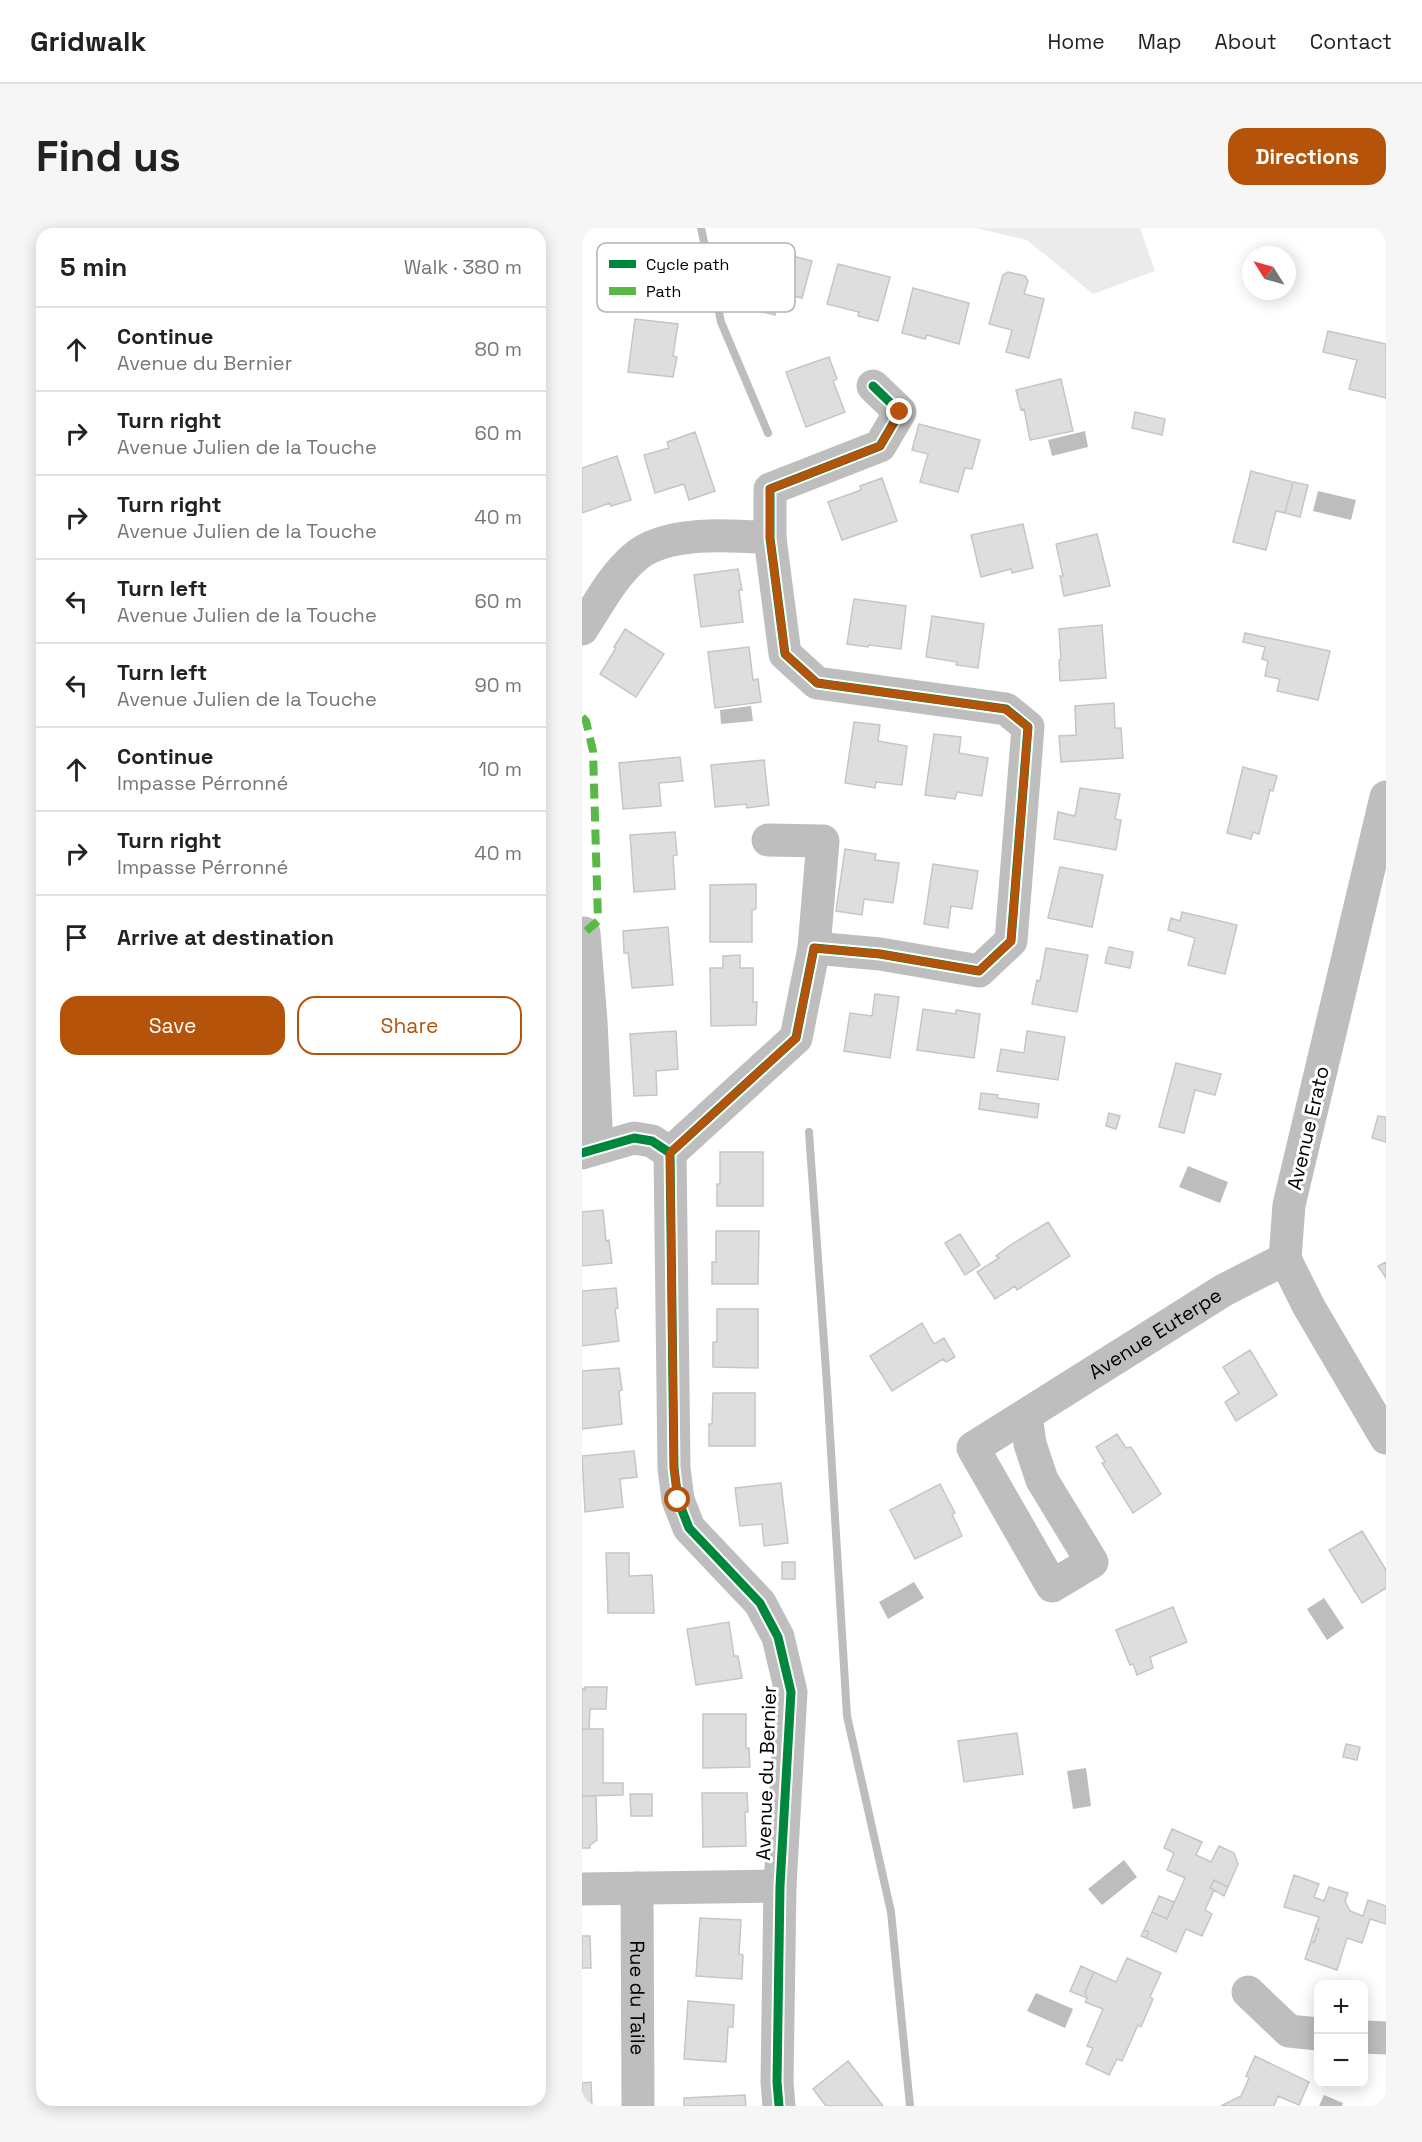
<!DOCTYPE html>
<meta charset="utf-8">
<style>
:root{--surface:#fff;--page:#f6f6f6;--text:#222;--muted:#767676;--line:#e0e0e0;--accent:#b45309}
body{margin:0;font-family:"Space Grotesk",sans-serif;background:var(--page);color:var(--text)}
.controls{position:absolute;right:18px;bottom:18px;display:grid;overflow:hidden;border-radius:12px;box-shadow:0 3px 15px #0003}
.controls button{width:54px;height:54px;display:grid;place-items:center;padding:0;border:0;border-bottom:2px solid var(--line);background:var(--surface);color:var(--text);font:30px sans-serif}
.compass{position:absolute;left:660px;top:18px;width:54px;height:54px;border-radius:50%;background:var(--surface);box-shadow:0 3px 15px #0003;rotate:307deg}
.stop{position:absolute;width:18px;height:18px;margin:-14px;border:4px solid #b45309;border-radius:50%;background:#fff}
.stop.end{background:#b45309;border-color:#fff;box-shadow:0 2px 6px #0008}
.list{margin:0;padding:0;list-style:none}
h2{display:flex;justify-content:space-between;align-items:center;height:78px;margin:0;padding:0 24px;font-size:26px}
h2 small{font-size:20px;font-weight:400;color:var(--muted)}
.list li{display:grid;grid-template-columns:39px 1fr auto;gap:18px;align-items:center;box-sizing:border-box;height:84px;padding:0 24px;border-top:2px solid var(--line)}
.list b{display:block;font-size:22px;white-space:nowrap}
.list p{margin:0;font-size:20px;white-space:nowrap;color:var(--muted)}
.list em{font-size:20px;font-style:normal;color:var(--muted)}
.actions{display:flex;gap:12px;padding:18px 24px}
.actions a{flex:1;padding:14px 0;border:2px solid var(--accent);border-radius:18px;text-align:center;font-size:21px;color:var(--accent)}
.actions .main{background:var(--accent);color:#fff}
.icon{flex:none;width:33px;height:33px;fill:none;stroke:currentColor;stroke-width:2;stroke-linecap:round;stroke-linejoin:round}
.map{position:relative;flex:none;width:804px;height:1878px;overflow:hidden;border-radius:18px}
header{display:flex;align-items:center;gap:36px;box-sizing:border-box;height:84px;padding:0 30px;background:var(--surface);border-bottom:2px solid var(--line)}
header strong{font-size:28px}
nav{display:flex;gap:33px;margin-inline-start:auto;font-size:21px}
.intro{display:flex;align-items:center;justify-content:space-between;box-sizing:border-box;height:144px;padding:0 36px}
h1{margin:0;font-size:42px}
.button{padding:15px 27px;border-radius:18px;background:var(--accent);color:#fff;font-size:21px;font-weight:700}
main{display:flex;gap:36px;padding:0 36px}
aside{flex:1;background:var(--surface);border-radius:18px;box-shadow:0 3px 15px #0003}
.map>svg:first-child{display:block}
.green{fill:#ebebeb}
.water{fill:#bdbdbd}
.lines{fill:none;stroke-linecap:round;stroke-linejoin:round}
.stream{stroke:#bdbdbd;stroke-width:8}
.building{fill:#dedede;stroke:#c6c6c6;stroke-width:1.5}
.minor{stroke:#bebebe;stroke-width:33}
.quiet{stroke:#58b947;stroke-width:8;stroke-dasharray:15 8;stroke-linecap:butt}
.cycleway-casing{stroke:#fff;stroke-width:13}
.cycleway{stroke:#00873e;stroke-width:9}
.route{stroke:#b45309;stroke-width:8}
.labels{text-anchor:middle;stroke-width:6;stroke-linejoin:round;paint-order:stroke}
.street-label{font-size:20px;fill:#000;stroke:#fff}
.key{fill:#fff;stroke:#b2b2b2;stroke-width:1.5}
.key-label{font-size:16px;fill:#000}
</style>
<header>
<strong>Gridwalk</strong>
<nav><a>Home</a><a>Map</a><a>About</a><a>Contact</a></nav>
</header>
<div class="intro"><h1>Find us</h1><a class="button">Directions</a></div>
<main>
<aside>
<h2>5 min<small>Walk · 380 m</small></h2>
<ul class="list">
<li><svg class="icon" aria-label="ahead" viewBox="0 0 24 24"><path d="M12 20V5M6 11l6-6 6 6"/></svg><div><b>Continue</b><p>Avenue du Bernier</p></div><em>80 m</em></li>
<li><svg class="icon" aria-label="right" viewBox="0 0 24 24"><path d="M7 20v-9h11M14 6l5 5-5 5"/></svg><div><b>Turn right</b><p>Avenue Julien de la Touche</p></div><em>60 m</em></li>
<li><svg class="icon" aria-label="right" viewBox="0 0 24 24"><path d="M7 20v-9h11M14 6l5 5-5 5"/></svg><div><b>Turn right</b><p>Avenue Julien de la Touche</p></div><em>40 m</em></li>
<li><svg class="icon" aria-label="left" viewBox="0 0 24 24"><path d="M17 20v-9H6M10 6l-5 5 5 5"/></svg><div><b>Turn left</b><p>Avenue Julien de la Touche</p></div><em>60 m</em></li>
<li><svg class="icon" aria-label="left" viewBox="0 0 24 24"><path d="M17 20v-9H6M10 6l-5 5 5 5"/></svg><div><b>Turn left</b><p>Avenue Julien de la Touche</p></div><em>90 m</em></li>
<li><svg class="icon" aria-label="ahead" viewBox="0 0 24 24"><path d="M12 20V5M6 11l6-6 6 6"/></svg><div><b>Continue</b><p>Impasse Pérronné</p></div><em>10 m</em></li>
<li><svg class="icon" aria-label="right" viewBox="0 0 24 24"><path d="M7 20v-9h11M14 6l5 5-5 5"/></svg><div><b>Turn right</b><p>Impasse Pérronné</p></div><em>40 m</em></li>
<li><svg class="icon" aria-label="arrive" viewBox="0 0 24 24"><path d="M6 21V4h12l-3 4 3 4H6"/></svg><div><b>Arrive at destination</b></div></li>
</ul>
<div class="actions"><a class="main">Save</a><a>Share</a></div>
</aside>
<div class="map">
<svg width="804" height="1878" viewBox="0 0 804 1878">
<rect width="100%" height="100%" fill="#fff"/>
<path class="green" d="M394,0H558L573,43L511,66L445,12Z"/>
<path class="water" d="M503,203L506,219L470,228L466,212Z
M736,263L774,272L769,292L731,283Z
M169,478L171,493L139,496L138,482Z
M606,938L646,954L638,975L597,959Z
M332,1354L342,1370L306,1391L297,1374Z
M742,1370L762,1400L745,1412L725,1381Z
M504,1540L509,1578L491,1581L485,1543Z
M542,1632L555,1649L520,1677L506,1661Z
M454,1765L491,1781L483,1800L445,1783Z
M742,1867L761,1875L760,1878H737Z"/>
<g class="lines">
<path class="stream" d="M119,0L139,94L186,205
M227,904L245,1157L265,1488L309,1684L328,1878"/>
</g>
<path class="building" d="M185,21L230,33L220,70L198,65L193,87L169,81Z
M256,36L308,49L296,93L276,88L277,84L245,76Z
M426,44L443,48L446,53L442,66L462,71L447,130L424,124L430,102L407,96L421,47Z
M331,60L387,75L377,116L345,107L343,111L320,105Z
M53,91L96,96L91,128L95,129L91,149L46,144Z
M746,103L804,116V170L767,161L775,132L741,124Z
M247,129L255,151L251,153L263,184L224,199L204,144Z
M479,151L491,203L448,212L442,181L439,182L434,162Z
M553,184L583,191L580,207L550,200Z
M337,196L398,212L390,241L383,240L376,264L338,254L346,226L330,222Z
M113,204L133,263L107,272L102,256L73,265L62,227L87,220L85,214Z
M35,228L49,272L29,278L28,275L0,285V240Z
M669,243L711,254L703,285L694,283L684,322L651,314Z
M300,250L315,293L260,312L246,274L279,262L278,258Z
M711,254L726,257L718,289L703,285Z
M441,296L451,340L430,345L429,341L399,349L389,307Z
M515,306L528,358L482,368L478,348H481L474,316Z
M156,341L160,362H157L161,394L119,399L112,347Z
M272,371L324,378L319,421L287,417L286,419L265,416Z
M350,388L402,396L396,440L374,437L375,434L344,429Z
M520,397L524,450L478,453L477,432H479L477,401Z
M43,401L82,426L54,469L18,446L34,420L32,419Z
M663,405L748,423L736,472L695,463L698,451L683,448L686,433L680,431L683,419L661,414Z
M167,419L171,452L176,451L179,474L133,480L126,424Z
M532,475L533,500H539L541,530L479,534L477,508L494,507L493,478Z
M272,494L298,497L296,513L325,518L320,557L294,554L293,560L263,555Z
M352,506L379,509L377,525L406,530L400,568L375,564L373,571L343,567Z
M98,529L101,553L77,555L79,578L41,581L37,535Z
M182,532L187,577L165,580L164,576L133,579L129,537Z
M661,539L695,548L691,563L688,562L677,606L671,604L669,611L645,605Z
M498,560L538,566L533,591L539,592L534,622L472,611L476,584L493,588Z
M93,604L95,627L91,628L93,661L52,664L48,607Z
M263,621L294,626L293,632L317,635L311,675L282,671L280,687L254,683Z
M351,636L396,643L390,681L369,678L366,700L342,696Z
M478,639L521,647L510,699L466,690Z
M174,656V681L170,682V714H128V657Z
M600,684L655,697L643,746L606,737L613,710L586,702L589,690L598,693Z
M86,699L91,757L50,760L46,725H42L41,703Z
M527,719L551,724L548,740L523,735Z
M464,720L506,727L495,784L450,776L455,752L458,753Z
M158,727V740H171V774H175L174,797L129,798L128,740H141V728Z
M293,766L317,769L308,830L262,823L268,785L290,788Z
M341,781L374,786V782L398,786L392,830L335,822Z
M94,803L96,841L74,843L75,867L52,868L48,806Z
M445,803L483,809L476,852L415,843L419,821L442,825Z
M594,835L639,846L633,867L613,862L602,905L577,899Z
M399,865L416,867L415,870L457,876L455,890L397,881Z
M527,885L538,888L534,901L524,898Z
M796,888L804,889V914L790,910Z
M138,924H181V978H135V956H138Z
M21,982L24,1013L27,1012L30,1035L0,1038V984Z
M466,994L488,1028L435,1062L433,1058L413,1071L395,1044L417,1030L414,1028L427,1018Z
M134,1003H177L176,1056H130V1034H134Z
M378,1006L398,1037L383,1047L363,1015Z
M804,1034V1050L796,1038Z
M34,1060L36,1080L33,1081L37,1113L0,1118V1063Z
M135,1081H176V1140L131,1139V1114H135Z
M340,1095L352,1116L362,1110L373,1129L364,1134L361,1131L310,1163L288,1128Z
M668,1122L695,1167L654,1193L643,1174L657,1165L641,1139Z
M37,1140L40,1162L37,1163L40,1196L0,1201V1143Z
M131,1165H173V1218H127V1196H130Z
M535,1206L544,1220L549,1219L579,1266L551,1285L520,1235L523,1234L514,1219Z
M52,1223L55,1249L38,1251L41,1279L3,1284L0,1228Z
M199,1255L206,1315L182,1318L180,1296L158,1298L153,1260Z
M358,1256L373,1285L370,1286L380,1308L333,1331L308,1282Z
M780,1303L804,1342V1360L780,1375L747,1322Z
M24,1325H47V1348L70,1347L72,1385H26Z
M200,1334H213V1351H200Z
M591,1379L605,1414L568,1429L571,1440L555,1447L551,1436L548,1437L534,1402Z
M147,1394L152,1428H156L160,1450L114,1457L105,1401Z
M3,1459H25L24,1481H8L7,1501H0V1460L3,1462Z
M121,1486H164V1520H167L168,1539L121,1540Z
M0,1501H21V1555H41V1567L0,1568Z
M435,1505L441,1546L382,1554L376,1513Z
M764,1516L778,1519L775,1532L761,1529Z
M120,1565H165L166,1584H163L164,1618L121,1619Z
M48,1566H70V1588H49Z
M0,1568H14L15,1612L8,1617V1620H0Z
M590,1601L620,1614L614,1627L629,1634L637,1618L652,1625L656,1636L646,1659L632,1652L628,1660L632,1662L623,1682L630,1686L620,1708L604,1701L594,1724L564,1710L567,1704L562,1702L570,1684L585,1691L603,1650L585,1642L592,1625L582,1620Z
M712,1647L737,1656L732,1669L742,1673L747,1659L766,1665L763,1673L768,1683L781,1688L786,1672L804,1678V1696L788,1691L780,1715L765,1710L755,1742L723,1731L729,1713L732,1715L737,1701L733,1700L737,1689L702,1679Z
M632,1652L646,1659L642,1668L628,1660Z
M577,1668L592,1674L585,1691L570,1684Z
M118,1690L159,1692L157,1726L161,1727L160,1751L114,1748Z
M733,1700L737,1701L732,1715L729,1713Z
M562,1702L567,1704L564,1710L559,1708Z
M0,1708H8L9,1740H0Z
M545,1730L579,1745L568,1769L571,1771L559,1799L556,1797L540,1833L535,1831L527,1847L504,1836L511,1820L505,1818L521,1781L503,1774L505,1770L503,1764L512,1744L534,1754Z
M499,1738L512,1744L503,1764L505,1770L488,1763Z
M106,1773L152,1777L151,1799H146L144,1834L102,1831Z
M673,1828L727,1854L717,1877L696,1868L692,1878H639L659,1868L667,1850L664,1848Z
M266,1833L301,1878H244L231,1861Z
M9,1854L10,1878H0V1855Z
M163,1867L164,1878H102V1870Z"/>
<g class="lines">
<g class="minor">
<path d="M0,401C16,377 30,349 52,330C82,302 150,307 188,310"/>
<path d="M804,569L707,977L703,1031L727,1079L804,1210"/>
<path d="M186,612L241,613L232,720"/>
<path d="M2,705L9,793L15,920"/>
<path d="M0,925L52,910L70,913L88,925L214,810L232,720L298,726L397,743L429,713L446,499L424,481L235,455L203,426L188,310V261L298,218L318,184L291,158"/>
<path d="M88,925L92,1240L96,1272L107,1300L178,1375L196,1409L209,1464L198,1658L195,1854L197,1878"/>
<path id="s1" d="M444,1187L448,1216L460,1252L510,1334L470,1358L391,1220L642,1062L703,1031"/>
<path id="s2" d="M55,1660L56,1878"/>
<path d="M0,1661L198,1658"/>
<path d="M666,1764L707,1803L736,1806"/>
<path d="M782,1809L804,1810"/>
</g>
<path class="quiet" d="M0,489L4,493L11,523L16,693L2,705"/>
<g class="cycleway-casing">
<path id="cycleway" d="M0,925L52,910L70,913L88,925L214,810L232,720L298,726L397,743L429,713L446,499L424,481L235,455L203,426L188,310V261L298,218L318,184L291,158
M88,925L92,1240L96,1272L107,1300L178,1375L196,1409L209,1464L198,1658L195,1854L197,1878"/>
</g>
<use href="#cycleway" class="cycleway"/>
</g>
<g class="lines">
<path class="route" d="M96,1272L92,1240L88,925L214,810L232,720L298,726L397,743L429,713L446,499L423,481L235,455L203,426L188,310V261L298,218L318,184"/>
</g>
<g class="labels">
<g class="street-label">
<text transform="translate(726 900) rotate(-77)" y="7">Avenue Erato</text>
<text dy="7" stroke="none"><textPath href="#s1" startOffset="584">Avenue Euterpe</textPath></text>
<text transform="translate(184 1545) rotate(-88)" y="7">Avenue du Bernier</text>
<text dy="7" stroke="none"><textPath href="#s2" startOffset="110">Rue du Taile</textPath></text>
</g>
</g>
<rect x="15" y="15" width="198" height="69" rx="9" class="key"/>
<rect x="27" y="32" width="27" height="8" fill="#00873e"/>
<rect x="27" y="59" width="27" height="8" fill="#58b947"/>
<g class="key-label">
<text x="64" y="42">Cycle path</text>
<text x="64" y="69">Path</text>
</g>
</svg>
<div class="controls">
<button>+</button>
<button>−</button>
</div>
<svg class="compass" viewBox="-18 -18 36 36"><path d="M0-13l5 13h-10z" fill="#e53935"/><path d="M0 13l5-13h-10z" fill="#767676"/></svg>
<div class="stop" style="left:96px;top:1272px"></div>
<div class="stop end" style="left:318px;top:184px"></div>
</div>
</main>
